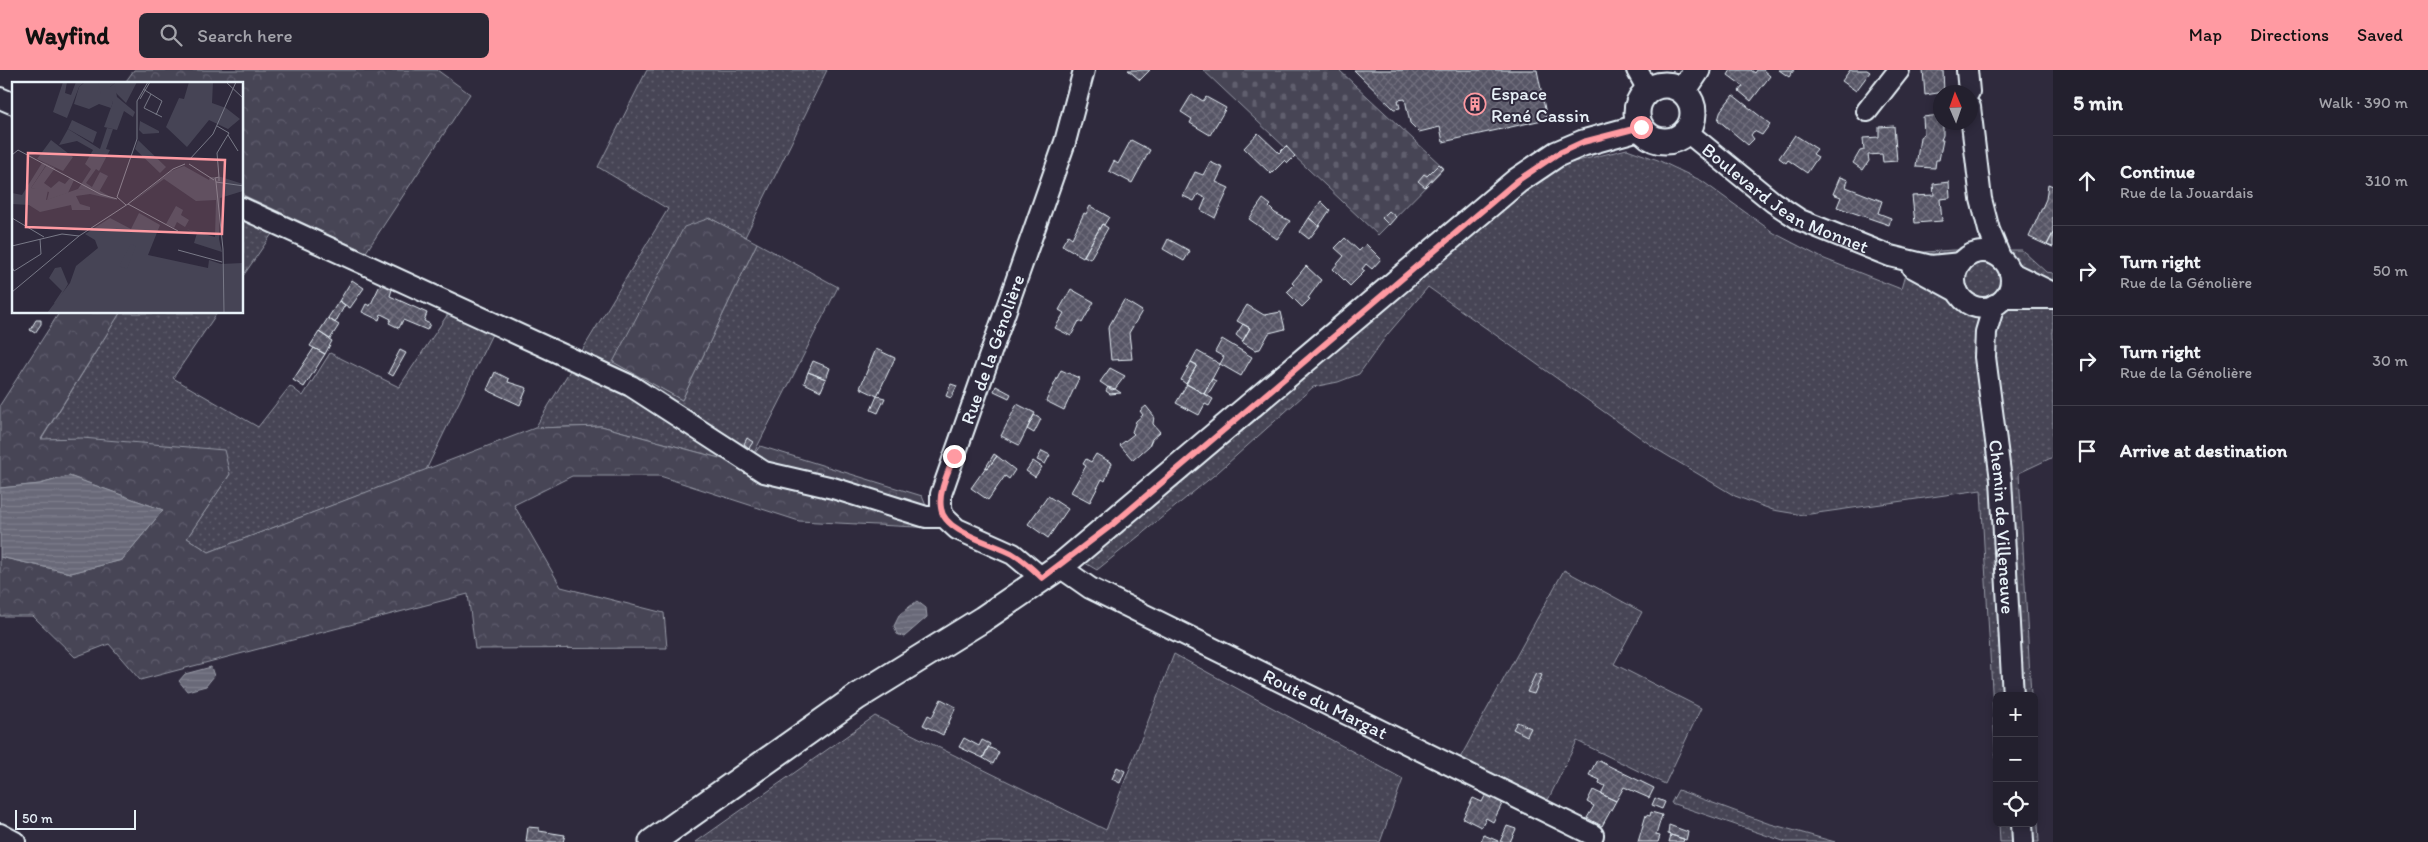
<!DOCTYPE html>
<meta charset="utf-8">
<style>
:root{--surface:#23202e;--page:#2b2836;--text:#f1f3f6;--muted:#a3a3aa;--line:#403e4a;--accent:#ff9aa2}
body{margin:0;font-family:Itim,sans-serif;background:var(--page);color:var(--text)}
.controls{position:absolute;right:15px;bottom:15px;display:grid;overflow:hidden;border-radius:8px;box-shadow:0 2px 8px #0003}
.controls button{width:45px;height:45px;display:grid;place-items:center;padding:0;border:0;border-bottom:1px solid var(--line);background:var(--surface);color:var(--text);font:25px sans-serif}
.compass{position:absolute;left:1933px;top:15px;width:45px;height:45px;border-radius:50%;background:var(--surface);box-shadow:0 2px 8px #0003;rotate:358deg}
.scale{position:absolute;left:15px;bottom:12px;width:121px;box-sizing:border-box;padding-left:5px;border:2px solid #e8f1f8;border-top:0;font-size:14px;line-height:18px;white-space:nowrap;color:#e8f1f8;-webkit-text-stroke:4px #2f2a3d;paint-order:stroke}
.stop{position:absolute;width:15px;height:15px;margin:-11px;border:4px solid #ff9aa2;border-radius:50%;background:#fff}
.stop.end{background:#ff9aa2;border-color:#fff;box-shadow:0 1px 5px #0008}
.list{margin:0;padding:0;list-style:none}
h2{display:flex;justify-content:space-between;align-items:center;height:65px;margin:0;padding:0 20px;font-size:21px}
h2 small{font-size:16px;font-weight:400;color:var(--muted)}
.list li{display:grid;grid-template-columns:32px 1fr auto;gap:15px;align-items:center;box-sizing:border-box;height:90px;padding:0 20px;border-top:1px solid var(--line)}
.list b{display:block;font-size:19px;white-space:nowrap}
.list p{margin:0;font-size:16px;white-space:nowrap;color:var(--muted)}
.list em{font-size:16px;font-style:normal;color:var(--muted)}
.icon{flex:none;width:28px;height:28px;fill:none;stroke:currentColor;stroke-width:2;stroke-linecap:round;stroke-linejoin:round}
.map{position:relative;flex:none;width:2053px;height:772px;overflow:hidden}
header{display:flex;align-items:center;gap:30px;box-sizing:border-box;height:70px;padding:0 25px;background:var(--accent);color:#111}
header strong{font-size:24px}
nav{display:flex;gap:28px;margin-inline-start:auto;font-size:18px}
.search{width:350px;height:45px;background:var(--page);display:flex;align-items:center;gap:12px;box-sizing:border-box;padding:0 18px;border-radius:8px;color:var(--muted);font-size:19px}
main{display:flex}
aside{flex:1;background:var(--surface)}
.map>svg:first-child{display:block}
.grass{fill:url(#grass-dots);stroke:#979aa6}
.forest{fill:url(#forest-crowns);stroke:#979aa6}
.cemetery{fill:url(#cemetery-stones);stroke:#979aa6}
.water{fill:url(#water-rules);stroke:#9c9fab}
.building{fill:url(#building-cross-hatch);stroke:#e8f1f8}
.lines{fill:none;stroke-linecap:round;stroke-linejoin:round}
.minor-casing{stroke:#e8f1f8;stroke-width:24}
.major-casing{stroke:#e8f1f8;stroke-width:29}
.minor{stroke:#2f2a3d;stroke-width:20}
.major{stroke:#2f2a3d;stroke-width:25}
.route{stroke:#ff9aa2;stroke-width:6}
.labels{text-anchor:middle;stroke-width:4;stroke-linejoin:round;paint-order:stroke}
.poi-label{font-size:19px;fill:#e8f1f8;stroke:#2f2a3d;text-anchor:start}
.street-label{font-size:19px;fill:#e8f1f8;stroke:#2f2a3d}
.inset-road{fill:none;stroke:#797a88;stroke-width:1}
.view{fill:#ff9aa2;fill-opacity:0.15;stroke:#ff9aa2;stroke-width:2.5}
.inset-edge{fill:none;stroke:#e8f1f8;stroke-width:2.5}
</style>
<header>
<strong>Wayfind</strong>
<div class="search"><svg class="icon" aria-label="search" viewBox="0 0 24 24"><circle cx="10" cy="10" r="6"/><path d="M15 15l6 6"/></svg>Search here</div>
<nav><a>Map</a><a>Directions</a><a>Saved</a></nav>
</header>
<main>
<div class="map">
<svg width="2053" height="772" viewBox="0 0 2053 772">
<defs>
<pattern id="grass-dots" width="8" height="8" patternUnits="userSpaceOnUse" patternTransform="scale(1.25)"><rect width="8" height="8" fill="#464455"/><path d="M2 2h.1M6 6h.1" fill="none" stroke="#615f6e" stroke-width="1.8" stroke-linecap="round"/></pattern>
<pattern id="forest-crowns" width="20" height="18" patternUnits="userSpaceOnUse" patternTransform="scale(1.25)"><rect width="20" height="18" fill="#464455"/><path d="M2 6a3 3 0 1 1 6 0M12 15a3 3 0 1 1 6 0" fill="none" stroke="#615f6e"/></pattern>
<pattern id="cemetery-stones" width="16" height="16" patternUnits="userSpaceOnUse" patternTransform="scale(1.25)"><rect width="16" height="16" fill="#464455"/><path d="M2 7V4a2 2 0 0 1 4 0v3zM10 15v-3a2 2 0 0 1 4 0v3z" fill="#615f6e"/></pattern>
<pattern id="water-rules" width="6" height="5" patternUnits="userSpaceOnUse" patternTransform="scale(1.25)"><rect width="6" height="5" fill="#696978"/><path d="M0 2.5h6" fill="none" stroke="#7e7f8c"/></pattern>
<pattern id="building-cross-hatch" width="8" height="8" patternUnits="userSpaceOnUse" patternTransform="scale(1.25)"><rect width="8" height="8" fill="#575565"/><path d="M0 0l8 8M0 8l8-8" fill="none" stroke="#6f6e7c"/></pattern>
</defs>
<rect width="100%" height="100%" fill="#2f2a3d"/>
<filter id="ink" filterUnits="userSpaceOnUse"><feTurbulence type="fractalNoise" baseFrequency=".02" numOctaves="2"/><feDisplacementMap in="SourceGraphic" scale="10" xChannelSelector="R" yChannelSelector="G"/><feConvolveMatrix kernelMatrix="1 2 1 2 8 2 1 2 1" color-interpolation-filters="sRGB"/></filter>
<g filter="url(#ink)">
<path class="grass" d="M647,0H827L745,167L710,148L614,292L682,330L757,173L838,217L752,387L723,389L601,356L535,358L668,139L598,97Z
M1627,79L1658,90L1702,111L1774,163L1822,188L1901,219L1911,183L1953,180H2022L2046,202L2053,203V387L2019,403L2031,626H1997V711L1981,420L1803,445L1773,440L1735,426L1658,380L1428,217L1387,265L1359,304L1338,312L1313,317L1218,402L1097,500L1085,493L1380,237L1502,135L1557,96Z
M243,125L285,145L243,206Z
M120,243H217L173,308L258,357L290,316L303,326L330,283L399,317L448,244L492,264L426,400L209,482L187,468L230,404L41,370Z
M1564,500L1642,542L1614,594L1701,638L1665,714L1577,671L1548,730L1460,688Z
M1174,584L1403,709L1380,772H696L875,646L1106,760Z
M2034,681L2039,772H2000L1999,753H2034Z
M1678,720L1767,753L1835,772H1786L1671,733Z"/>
<path class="forest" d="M134,0H437L470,24L366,182L243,125L242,14H124Z
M710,148L757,173L682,330L613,292L684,157Z
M59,243H120L41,369L82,368L224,380L230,404L187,468L209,482L535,358L601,356L723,389L752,387L760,376L922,426L935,458L799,451L660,406H572L514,435L561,517L664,543L667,578L475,579L468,524L140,610L109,574L75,587L33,546H0V487L71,503L122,490L163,440L69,406L40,414L0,418V335Z"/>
<path class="cemetery" d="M1203,0H1339L1444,98L1378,165Z"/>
<path class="water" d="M69,406L163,440L122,490L71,503L0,487V418L40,414Z
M917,531L926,538L927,547L904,567L897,564L894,556L900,544Z
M211,597L214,606L206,616L187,621L179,611L185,604Z"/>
<path class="building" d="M1128,0H1150L1140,10Z
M1354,0H1537L1547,49L1443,72L1440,57L1419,62L1410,53L1405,29L1398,30L1400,38L1394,39Z
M1731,0H1751L1755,3L1757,0H1763L1770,6L1751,31L1739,21L1743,16L1728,5Z
M1779,0H1794L1789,7Z
M1850,0H1867L1870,2L1856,21L1842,11Z
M1923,0H1943L1944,22L1925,25Z
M1192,24L1203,31L1206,27L1226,38L1210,65L1190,53L1192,49L1181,42Z
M1733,25L1770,54L1762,65L1754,61L1751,65L1754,69L1748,75L1718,50L1721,40Z
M1940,45V52H1945V55H1943V65L1941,70H1943L1939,90H1936L1935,98L1916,97L1920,67L1924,64L1923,47Z
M1894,56L1897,91L1883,92L1882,84L1868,85L1869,91L1863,100L1853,93L1860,81L1864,80L1863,68L1879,67V57Z
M1258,63L1279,83L1286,76L1295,86L1288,93L1285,90L1271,104L1244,78Z
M1795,65L1817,79L1813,84L1818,87L1807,103L1788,90L1786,93L1779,88Z
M1131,70L1150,80L1132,113L1109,101L1114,91L1118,94Z
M1210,92L1223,98L1216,112L1229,118L1215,148L1201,140L1206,128L1198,124L1194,131L1183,126L1195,102L1203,105Z
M1439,94L1443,98L1425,117L1418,111L1424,104L1427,106Z
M1840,107L1848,110L1846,117L1882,131L1878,143L1891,148L1889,155L1837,137L1841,127L1833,124Z
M1949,112L1950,128L1940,129L1942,151L1915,153L1912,126L1934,125L1933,114Z
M2048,114L2053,116V163L2047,175L2053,178L2029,167L2046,129Z
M1263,129L1271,135L1269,137L1275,143L1290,151L1277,169L1249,149Z
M1321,131L1330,140L1319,156L1309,148Z
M1090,136L1109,147L1104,155L1102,154L1083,187L1062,175L1068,165L1072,168L1084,143L1086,144Z
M1389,141L1396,147L1389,155L1382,148Z
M1309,148L1319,156L1309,169L1300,162Z
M1102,154L1108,158L1090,189L1084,186Z
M2053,163V177L2047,175Z
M1345,168L1359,181L1366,174L1381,189L1372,199L1366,194L1362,199L1365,201L1350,216L1333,199L1344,186L1335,178Z
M1168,169L1190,181L1184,191L1163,179Z
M1306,196L1321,210L1308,228L1310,229L1302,237L1287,222L1294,215L1292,213Z
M352,210L364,218L350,238L339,231Z
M382,211L393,216L390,226L427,243L424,251L430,254L427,260L403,250L399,258L389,253L391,249L381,244L379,250L362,242L366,234L370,236Z
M1071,219L1094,232L1082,253L1079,251L1071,266L1055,258L1064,243L1059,240Z
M1124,230L1142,241L1129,263L1132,289L1111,290L1108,258Z
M339,231L345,235L335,253L328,248Z
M1247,235L1264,245L1281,242L1285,259L1269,263L1260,279L1255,280L1242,272L1250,258L1237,251Z
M328,248L339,255L330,269L319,262Z
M36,250H41V254L35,263L30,260Z
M1243,254L1250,258L1243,271L1236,265Z
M319,262L332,271L325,284L310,276Z
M1222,269L1252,287L1241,306L1220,294L1224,287L1215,282Z
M314,278L325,284L304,317L293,310Z
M876,279L895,288L877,326L860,318Z
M400,280L406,283L393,306L388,303Z
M1197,281L1220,294L1204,324L1186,314L1197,295L1191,292Z
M813,291L830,298L826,309L808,302Z
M1191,292L1197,295L1186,314L1181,310Z
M1110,298L1125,306L1115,319L1112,320L1100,312Z
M1061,300L1079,308L1064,340L1046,331Z
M495,302L509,309L508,312L527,318L520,335L487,320Z
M808,302L826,309L821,321L804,313Z
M1212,309L1216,311L1207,326L1204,324Z
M951,314L957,316L951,328L946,326Z
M1187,314L1213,329L1209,336L1205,334L1199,345L1176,333Z
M996,316L1011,324L1009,328L994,321Z
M1108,317L1115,319L1121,323L1110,324L1106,321Z
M877,326L885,328L878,343L871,340Z
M1017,334L1035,343L1019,375L1001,366Z
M1146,336L1154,346L1153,354L1160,362L1152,369L1149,376L1133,390L1120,375L1134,364L1132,362L1136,351L1143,345L1140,341Z
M1034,345L1041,349L1034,363L1027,359Z
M747,368L753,372L749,378L744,374Z
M1042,381L1050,385L1045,394L1037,390Z
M994,384L997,386L988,398L986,397Z
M1096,384L1112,393L1105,411L1102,409L1090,432L1071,422L1086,396L1083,394L1086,389L1091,392Z
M997,386L1015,400L1009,409L1005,406L988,430L971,418L986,397L988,398Z
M1033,391L1042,397L1035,407L1026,401Z
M1048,426L1068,439L1048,468L1028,454Z
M1536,603L1542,605L1534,624L1527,622Z
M941,629L956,637L943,665L923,655L928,645L932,647Z
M1517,652L1531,658L1527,666L1513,659Z
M964,668L979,676L982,670L990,674L983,688L959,677Z
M988,677L999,682L993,694L983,688Z
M1597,690L1654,718L1649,728L1624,717L1616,731L1601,724L1605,716L1599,713L1600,710L1589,705Z
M1117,697L1125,701L1120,713L1112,709Z
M1593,720L1616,731L1602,756L1587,748L1594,736L1587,732Z
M1486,724L1503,732L1493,752L1486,748L1481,757L1463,748L1473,728L1482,732Z
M1655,728L1665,732L1662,739L1652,735Z
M1651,742L1662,745L1656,765L1660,766L1658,772H1638L1646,745L1650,746Z
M1669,755L1688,762L1686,770L1668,764Z
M1507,756L1516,759L1510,772H1500Z
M528,757L539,758V761L565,765L563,772H526Z
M1484,765L1498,771V772H1481Z
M1671,765L1684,769L1683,772H1669Z"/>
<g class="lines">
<g class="minor-casing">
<g id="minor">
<path d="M1637,0L1648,20"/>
<path d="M1967,0L1969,22"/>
<path d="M0,28L14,34"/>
<path d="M1970,37L1981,129L1989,160L2000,187"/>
<path d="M1867,41L1899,0"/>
<path id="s1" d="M1686,61L1773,132L1800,150L1890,186L1931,196L1961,193"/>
<path d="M242,138L631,316L764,402L833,418L926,447H944"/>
<circle cx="1983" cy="210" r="28"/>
<path d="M1912,197L1958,222"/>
<path d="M2010,202L2053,223"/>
<path d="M2005,228H2053"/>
<path id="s2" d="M1994,235L1986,262L1985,287L2001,410L2013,626"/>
<path id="s3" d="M1062,495L1067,502L1090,518L1593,765"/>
<path id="s4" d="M1043,509L1013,484L957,459L944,447L941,438V424L1065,72L1084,0"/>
<path d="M2022,753L2023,772"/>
<path d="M0,764L15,772"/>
</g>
</g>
<g class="major-casing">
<path id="major" d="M1637 43a28 28 0 1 1 56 0a28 28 0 1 1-56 0Z
M1683,21L1697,0
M652,772L857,627L983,549L1062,495L1517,111L1557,84L1583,73L1641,57"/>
</g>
<use href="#minor" class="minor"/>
<use href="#major" class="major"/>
</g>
</g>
<g class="lines" filter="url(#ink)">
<path class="route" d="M954,386C949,401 938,421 941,438C944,463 994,473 1013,484C1023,490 1034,500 1042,508L1113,454L1517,111L1557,84L1583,72L1641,57"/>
</g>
<defs>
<g id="building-ring" transform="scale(1.125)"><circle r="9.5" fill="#2f2a3d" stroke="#ff9aa2" stroke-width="1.5"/><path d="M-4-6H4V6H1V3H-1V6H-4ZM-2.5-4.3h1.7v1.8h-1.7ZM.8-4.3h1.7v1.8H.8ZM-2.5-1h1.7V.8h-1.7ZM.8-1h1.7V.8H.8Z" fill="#ff9aa2"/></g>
</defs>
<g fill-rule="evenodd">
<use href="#building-ring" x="1475" y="34"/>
</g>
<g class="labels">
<g class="poi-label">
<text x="1491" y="30">Espace<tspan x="1491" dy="22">René Cassin</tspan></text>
</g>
<g class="street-label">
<text dy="7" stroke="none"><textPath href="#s1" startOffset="121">Boulevard Jean Monnet</textPath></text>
<text dy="7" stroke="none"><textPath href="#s4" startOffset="295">Rue de la Génolière</textPath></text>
<text dy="7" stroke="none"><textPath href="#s2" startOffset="224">Chemin de Villeneuve</textPath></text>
<text dy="7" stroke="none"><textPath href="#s3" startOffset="299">Route du Margat</textPath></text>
</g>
</g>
<g transform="translate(12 12)">
<rect width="231" height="231" fill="#2f2a3d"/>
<path d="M73,0H86L101,20L99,26L87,22L77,27L62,22L67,5ZM104,0H125L114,21L98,5ZM95,46L101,47L94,67L98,68L87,89L84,87L74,101L80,105L88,90L96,94L87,110L66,107L79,87L73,82L81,68L65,59L47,63L56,47L88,67ZM31,80L43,86L32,101L39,106L47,99L53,102L58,96L62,98L56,111L35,118L37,110L19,106L34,84ZM172,84L197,98L198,95H209L231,102V84V109L208,116L207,157L210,170L182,161L185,151L174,147L203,155L204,118L184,119L152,97L118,122L159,89ZM164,124L171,128L169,133L177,138L173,145L165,140L162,146L154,142ZM127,131L148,143L136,173L196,186L197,178L209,182L231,181V231H35L58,201L64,184L86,166L83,158L73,152L98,136L119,147Z" fill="#464455"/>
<path d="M51,0H55L53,11L59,13L64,0H72L67,5L55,36L41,30ZM86,0H104L98,5L103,4L105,15L123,30L121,35L112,29L105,48L92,45L101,20L89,12ZM60,38L85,50L81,61L56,47ZM128,39L147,49V51L131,52L127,48ZM39,58L61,75L51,89L25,77ZM30,81L34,83L19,106L36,108L34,118L66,107L88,109L104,118L78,112L64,114L68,122L78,125V128H60L59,123L28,130L17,123L0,122V111L10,113ZM119,162L124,164L115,187L107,184ZM49,185L56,202L44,222L42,221L50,209L37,196L43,186Z" fill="#464455"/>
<path d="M126,58L154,85L148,91L123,67Z" fill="#464455"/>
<path d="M177,0H201L200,21L214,26L228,37L216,47L197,38L175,65L154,45L167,16L172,17Z" fill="#464455"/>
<path class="inset-road" d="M214,0L232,17M131,7L139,12L132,26L150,35M139,12L150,19L144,33M128,17L138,0M205,44L217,51L205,71L207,95M216,53L226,69M0,73L6,68L88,112L105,117M177,78L201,52L224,0M177,82L202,98M207,99V95L203,96L204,100L232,104M204,100L211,167L212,231M116,122L166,149M114,123L105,115L125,57V19L136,0M0,136L32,155M0,164L50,152L67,154M166,168L210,180M0,185L2,189L29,172L28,157M0,210L67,154L116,122L161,87L173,82"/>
<path class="view" d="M16,71L213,78L210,152L14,145Z"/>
<rect width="231" height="231" class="inset-edge"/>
</g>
</svg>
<div class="controls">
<button>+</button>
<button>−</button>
<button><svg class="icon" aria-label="locate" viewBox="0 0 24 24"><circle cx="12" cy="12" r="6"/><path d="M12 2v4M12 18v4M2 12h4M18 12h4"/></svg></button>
</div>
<svg class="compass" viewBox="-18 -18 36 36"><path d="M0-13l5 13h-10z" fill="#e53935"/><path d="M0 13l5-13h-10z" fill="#a3a3aa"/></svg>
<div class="scale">50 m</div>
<div class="stop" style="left:1641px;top:57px"></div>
<div class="stop end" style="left:954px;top:386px"></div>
</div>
<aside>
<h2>5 min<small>Walk · 390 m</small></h2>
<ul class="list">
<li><svg class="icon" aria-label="ahead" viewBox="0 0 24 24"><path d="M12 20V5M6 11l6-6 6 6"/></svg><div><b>Continue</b><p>Rue de la Jouardais</p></div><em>310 m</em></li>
<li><svg class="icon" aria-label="right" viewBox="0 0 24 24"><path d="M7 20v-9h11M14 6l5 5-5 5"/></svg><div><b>Turn right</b><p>Rue de la Génolière</p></div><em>50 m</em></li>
<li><svg class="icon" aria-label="right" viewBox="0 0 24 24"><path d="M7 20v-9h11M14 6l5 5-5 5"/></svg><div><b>Turn right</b><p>Rue de la Génolière</p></div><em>30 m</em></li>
<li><svg class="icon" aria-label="arrive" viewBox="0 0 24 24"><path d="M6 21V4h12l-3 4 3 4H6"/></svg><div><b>Arrive at destination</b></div></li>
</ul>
</aside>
</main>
